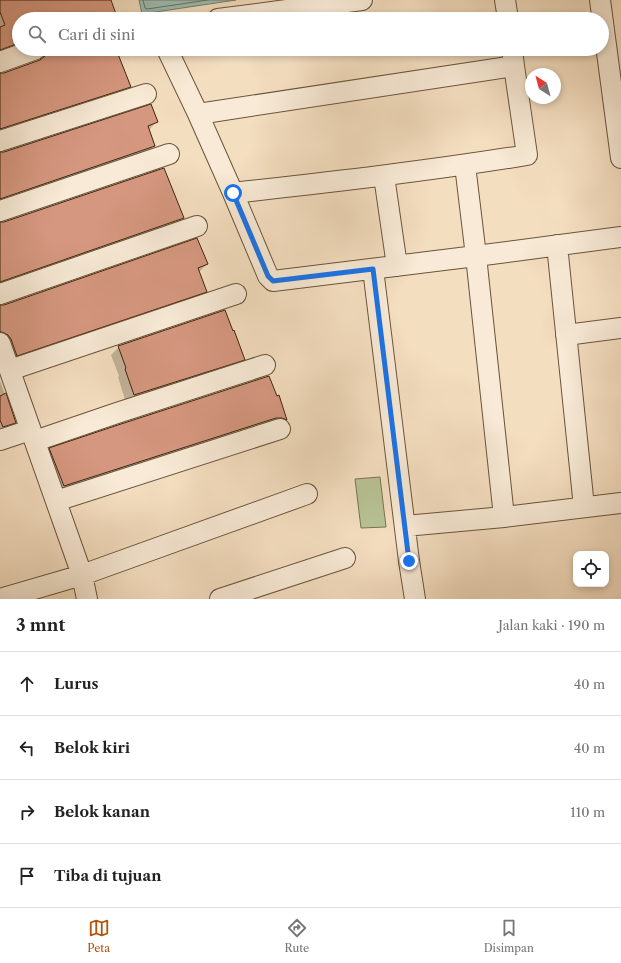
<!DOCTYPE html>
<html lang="id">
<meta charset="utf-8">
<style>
:root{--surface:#fff;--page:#f6f6f6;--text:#222;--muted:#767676;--line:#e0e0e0;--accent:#b45309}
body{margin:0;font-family:"Libre Caslon Text",serif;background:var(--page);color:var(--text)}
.controls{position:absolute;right:12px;bottom:12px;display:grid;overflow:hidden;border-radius:8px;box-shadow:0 2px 6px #0003}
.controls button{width:36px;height:36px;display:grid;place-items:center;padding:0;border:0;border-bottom:1px solid var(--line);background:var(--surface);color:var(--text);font:20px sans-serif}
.compass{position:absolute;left:525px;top:68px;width:36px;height:36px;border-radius:50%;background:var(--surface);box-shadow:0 2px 6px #0003;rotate:324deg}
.stop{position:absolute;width:12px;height:12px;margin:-9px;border:3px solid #1a73e8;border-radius:50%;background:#fff}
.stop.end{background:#1a73e8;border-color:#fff;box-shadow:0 1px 4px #0008}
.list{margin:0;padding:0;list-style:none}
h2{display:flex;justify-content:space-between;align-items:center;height:52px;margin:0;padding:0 16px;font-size:17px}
h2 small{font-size:13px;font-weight:400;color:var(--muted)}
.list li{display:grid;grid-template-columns:26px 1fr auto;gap:12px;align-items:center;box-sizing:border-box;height:64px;padding:0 16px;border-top:1px solid var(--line)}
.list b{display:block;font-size:15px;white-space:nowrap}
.list em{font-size:13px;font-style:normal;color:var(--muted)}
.icon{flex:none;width:22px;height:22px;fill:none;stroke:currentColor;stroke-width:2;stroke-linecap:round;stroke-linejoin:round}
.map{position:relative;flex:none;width:621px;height:599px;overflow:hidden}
.search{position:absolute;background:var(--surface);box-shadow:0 2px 6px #0003;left:12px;right:12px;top:12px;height:44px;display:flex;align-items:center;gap:10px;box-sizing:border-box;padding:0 14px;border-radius:22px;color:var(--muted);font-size:15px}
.sheet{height:308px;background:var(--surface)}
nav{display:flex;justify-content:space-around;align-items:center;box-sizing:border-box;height:56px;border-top:1px solid var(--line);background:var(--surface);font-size:11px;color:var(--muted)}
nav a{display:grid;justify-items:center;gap:2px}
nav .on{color:var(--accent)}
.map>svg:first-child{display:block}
.green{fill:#b8c295;stroke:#7a7451}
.water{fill:#9cbcb2;stroke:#768070}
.shadow{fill:#0003}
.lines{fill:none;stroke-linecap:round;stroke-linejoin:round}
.shore{stroke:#6c7160;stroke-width:1}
.building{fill:#d5977f;stroke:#3c260d}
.minor-casing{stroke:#6a543a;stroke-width:22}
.minor{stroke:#f8ead6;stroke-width:20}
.route{stroke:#1a73e8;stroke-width:5}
</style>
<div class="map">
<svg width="621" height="599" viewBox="0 0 621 599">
<rect width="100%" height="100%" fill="#f4dec0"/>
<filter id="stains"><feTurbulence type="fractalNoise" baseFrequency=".005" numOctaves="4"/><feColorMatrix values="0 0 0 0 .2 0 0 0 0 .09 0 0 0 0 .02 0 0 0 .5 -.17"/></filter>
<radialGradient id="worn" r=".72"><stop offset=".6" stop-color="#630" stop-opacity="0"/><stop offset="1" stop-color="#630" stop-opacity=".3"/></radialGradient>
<path class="green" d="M380,477L386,527L361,528L355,479Z"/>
<path class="water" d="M139,0H236L142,14Z"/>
<path class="shadow" d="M0,0H110L114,13L109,19H19V47L0,54Z
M36,49H117L119,56L118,57L130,86L122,94L0,134V74H4L39,61L40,59L39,53Z
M156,122L149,130L154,146L146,154L0,203V153Z
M183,218L175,226L0,286V223Z
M207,264L199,272L206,291L198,299L13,361L0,324V309Z
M119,347L243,359L236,367L126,403L118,377L119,376L111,355Z
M0,381L15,422L7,430L0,433Z
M278,396L286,420L278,427L56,494L42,457L50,449Z"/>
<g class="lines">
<path class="shore" d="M143,0L145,8L147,9L208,0"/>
</g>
<path class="building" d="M0,0H111L116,14L100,19H19V43L0,50V27L5,25L0,12Z
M47,49H116L131,87L0,129V73H4L40,60L45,56L47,51Z
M151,104L158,122L148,126L155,146L0,199V152H4Z
M164,168L184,218L0,282V222H4Z
M197,238L208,264L198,268L207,292L17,356L11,339L8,335L2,332H0V305H4Z
M225,310L233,331L234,330L245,360L134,395L125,369L126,368L118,346Z
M269,376L277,396L279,395L287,420L282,418H276L64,486L49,448L121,424Z
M6,393L16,423L3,427L0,420V396Z"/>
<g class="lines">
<g class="minor-casing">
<path id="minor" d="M505,0L508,19
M600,0L621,158
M218,19L362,0
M167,49L198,114L233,193L268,276L273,281L476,256L621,237
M512,49L514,66
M0,62L36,49
M198,114L514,66L527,155C429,171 331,182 233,193
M0,141L146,94
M384,176L397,266
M0,211L169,154
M557,245L584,507
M373,269L409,561L415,599
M0,294L197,226
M566,335L621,328
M0,343L82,575L87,599
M10,370L236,294
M0,440L30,430
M35,441L117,413L265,365
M56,501L280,429
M504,517L621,503
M405,526L504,517L476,256L465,165
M0,599L82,575L307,494
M220,599L345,558"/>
</g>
<use href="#minor" class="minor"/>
</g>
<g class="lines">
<path class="route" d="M233,193L268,276L273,281L373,269L409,561"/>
</g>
<rect width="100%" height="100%" filter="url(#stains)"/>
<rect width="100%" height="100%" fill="url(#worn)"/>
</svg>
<div class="controls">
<button><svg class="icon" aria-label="locate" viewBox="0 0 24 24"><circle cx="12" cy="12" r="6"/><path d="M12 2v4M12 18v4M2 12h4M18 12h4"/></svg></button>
</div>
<svg class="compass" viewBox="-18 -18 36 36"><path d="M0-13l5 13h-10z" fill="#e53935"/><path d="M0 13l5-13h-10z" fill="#767676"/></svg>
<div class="stop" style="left:233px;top:193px"></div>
<div class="stop end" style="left:409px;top:561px"></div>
<div class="search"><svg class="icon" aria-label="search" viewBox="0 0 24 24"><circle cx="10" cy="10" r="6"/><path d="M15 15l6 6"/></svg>Cari di sini</div>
</div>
<section class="sheet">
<h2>3 mnt<small>Jalan kaki · 190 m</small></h2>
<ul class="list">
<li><svg class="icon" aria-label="ahead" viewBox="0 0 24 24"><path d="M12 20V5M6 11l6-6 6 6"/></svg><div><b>Lurus</b></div><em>40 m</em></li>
<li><svg class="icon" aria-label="left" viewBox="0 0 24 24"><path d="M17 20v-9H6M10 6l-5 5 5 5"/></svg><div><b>Belok kiri</b></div><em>40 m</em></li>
<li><svg class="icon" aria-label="right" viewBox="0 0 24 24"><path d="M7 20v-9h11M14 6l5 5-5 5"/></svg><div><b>Belok kanan</b></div><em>110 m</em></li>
<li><svg class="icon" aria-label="arrive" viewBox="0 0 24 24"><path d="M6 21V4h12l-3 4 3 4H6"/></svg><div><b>Tiba di tujuan</b></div></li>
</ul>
</section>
<nav>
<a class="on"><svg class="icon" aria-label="map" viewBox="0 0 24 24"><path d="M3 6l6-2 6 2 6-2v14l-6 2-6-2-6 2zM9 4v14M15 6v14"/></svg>Peta</a>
<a><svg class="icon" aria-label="directions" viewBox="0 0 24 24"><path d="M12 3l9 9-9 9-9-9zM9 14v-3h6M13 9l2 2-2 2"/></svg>Rute</a>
<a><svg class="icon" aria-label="saved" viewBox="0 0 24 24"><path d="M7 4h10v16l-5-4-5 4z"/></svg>Disimpan</a>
</nav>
